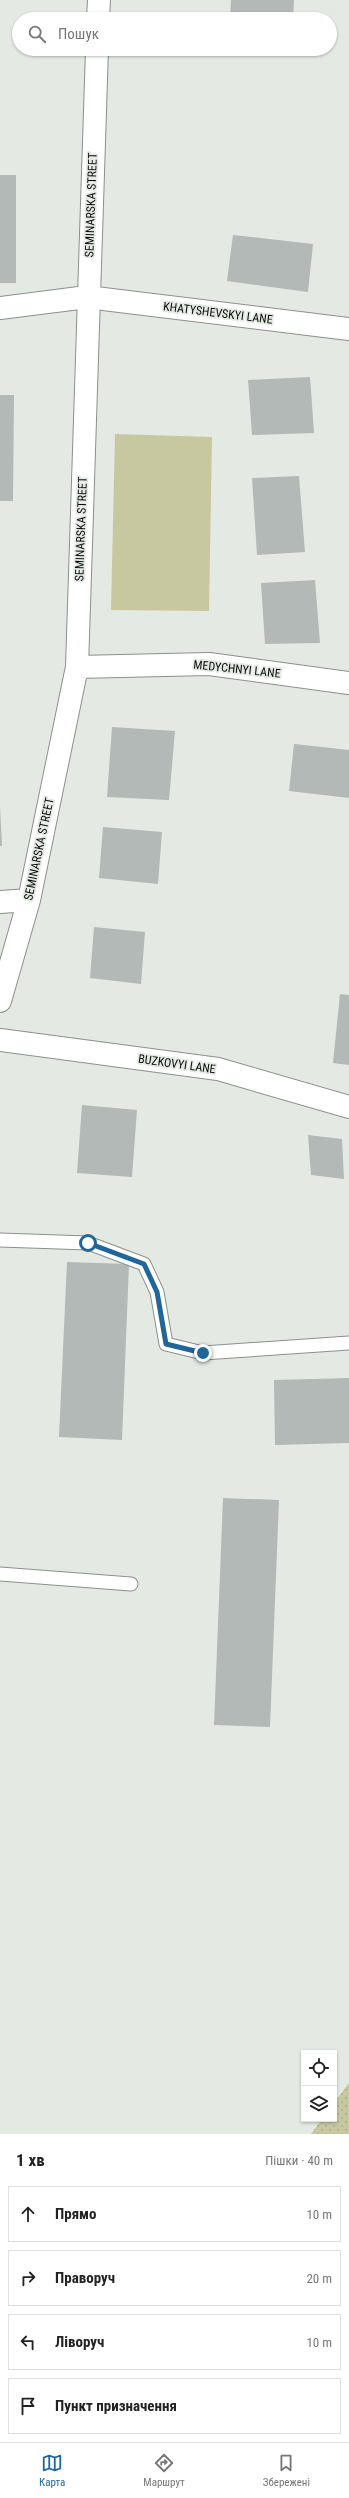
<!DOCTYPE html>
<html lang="uk">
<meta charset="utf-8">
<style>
:root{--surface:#fff;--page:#f6f6f6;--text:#222;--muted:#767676;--line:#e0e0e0;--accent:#20669b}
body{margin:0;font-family:"Roboto Condensed",sans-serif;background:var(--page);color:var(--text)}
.controls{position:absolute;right:12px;bottom:12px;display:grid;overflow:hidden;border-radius:0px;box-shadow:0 1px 3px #0004}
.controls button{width:36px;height:36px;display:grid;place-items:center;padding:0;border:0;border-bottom:1px solid var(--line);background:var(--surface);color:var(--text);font:20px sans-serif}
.stop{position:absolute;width:12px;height:12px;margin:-9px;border:3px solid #20669b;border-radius:50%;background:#fff}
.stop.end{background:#20669b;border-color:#fff;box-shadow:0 1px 4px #0008}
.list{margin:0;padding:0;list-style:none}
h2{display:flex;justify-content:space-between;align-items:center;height:52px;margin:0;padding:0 16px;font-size:17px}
h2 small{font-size:13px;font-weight:400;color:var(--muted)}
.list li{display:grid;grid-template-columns:26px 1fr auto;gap:12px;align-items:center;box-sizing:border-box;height:56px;margin:0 8px 8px;padding:0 8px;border:1px solid var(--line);border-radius:0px}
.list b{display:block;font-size:15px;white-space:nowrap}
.list em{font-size:13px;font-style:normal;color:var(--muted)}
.icon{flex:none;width:22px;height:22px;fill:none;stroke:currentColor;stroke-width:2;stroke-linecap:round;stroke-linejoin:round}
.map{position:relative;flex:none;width:349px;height:2134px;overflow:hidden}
.search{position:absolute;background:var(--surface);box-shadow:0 1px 3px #0004;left:12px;right:12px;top:12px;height:44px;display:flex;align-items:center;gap:10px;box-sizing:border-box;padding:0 14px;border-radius:22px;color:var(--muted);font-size:15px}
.sheet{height:308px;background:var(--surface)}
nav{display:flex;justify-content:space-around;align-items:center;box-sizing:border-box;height:56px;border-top:1px solid var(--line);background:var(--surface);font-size:11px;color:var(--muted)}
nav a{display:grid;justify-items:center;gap:2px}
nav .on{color:var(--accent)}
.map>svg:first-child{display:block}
.grass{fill:url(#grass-dots)}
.garden{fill:#c7c8a0}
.building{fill:#b2b9b6}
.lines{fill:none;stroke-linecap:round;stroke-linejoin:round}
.service-casing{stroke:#8b908b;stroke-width:15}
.minor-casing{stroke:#8b908b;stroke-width:24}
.service{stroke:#fff;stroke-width:13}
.minor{stroke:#fff;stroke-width:22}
.route{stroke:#20669b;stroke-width:5}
.labels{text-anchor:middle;stroke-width:3.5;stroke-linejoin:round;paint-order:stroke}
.street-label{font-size:12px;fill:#0b0d0b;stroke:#e4e9e4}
</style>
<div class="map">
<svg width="349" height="2134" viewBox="0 0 349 2134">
<defs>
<pattern id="grass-dots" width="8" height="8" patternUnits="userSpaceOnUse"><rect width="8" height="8" fill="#c7c8a0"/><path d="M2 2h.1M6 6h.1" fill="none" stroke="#aaab88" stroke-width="1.8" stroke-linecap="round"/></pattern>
</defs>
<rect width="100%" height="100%" fill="#e4e9e4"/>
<path class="grass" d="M349,2083V2134H311L322,2119H334V2103Z"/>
<path class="garden" d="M115,434L212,437L209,611L111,610Z"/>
<path class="building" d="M231,0H294L293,19H230Z
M0,175H16V283H0Z
M233,235L313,244L308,292L227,281Z
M310,377L314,433L252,435L248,380Z
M0,395H14L13,501H0Z
M299,476L305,552L257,555L252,478Z
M315,580L320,643L265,644L261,583Z
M112,727L175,731L169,800L107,797Z
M294,744L349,750V798L289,791Z
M0,806L2,846H0Z
M103,827L162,832L158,884L99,878Z
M94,927L145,932L141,984L90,978Z
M340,994L349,995V1065L333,1063Z
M82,1105L137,1110L132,1177L77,1173Z
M308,1135L342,1139L344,1179L311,1175Z
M67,1262L129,1264L122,1440L59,1437Z
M349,1378V1443L275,1445L274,1380Z
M223,1498L279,1500L270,1727L214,1725Z"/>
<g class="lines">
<g class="service-casing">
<path id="service" d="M0,1240L88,1243L144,1264L157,1292L166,1344L203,1353L349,1343
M0,1574L131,1584"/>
</g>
<g class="minor-casing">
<path id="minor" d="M98,19L99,0
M0,308L87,297L349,329
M77,667L209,664L349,683
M0,902L29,900
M0,1001L29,900L77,667L97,49
M0,1040L218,1069L349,1107"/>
</g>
<use href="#service" class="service"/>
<use href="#minor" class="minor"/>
</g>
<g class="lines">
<path class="route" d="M88,1243L144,1264L157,1292L166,1344L203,1353"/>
</g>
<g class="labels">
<g class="street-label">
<text transform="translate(91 205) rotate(-88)" y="4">SEMINARSKA STREET</text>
<text transform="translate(218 313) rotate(7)" y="4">KHATYSHEVSKYI LANE</text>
<text transform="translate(81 529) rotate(-88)" y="4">SEMINARSKA STREET</text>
<text transform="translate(237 669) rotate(6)" y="4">MEDYCHNYI LANE</text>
<text transform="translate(39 849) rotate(-78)" y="4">SEMINARSKA STREET</text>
<text transform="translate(177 1064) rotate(8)" y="4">BUZKOVYI LANE</text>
</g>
</g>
</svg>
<div class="controls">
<button><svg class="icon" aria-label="locate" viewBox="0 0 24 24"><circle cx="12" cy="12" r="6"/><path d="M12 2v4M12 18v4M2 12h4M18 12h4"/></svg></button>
<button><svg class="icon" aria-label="layers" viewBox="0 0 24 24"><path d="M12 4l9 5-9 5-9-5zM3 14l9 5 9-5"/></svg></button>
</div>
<div class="stop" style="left:88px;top:1243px"></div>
<div class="stop end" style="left:203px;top:1353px"></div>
<div class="search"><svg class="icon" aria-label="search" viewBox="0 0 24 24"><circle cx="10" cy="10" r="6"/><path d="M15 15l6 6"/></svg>Пошук</div>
</div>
<section class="sheet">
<h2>1 хв<small>Пішки · 40 m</small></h2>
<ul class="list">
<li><svg class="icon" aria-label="ahead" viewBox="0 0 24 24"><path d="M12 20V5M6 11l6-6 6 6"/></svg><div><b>Прямо</b></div><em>10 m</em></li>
<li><svg class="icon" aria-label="right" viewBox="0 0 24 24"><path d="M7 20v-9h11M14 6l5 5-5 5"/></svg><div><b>Праворуч</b></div><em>20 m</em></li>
<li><svg class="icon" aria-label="left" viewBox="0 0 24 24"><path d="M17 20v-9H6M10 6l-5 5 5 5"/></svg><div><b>Ліворуч</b></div><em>10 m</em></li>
<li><svg class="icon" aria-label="arrive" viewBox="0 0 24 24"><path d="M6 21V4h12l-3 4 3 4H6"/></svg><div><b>Пункт призначення</b></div></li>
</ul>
</section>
<nav>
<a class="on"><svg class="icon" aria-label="map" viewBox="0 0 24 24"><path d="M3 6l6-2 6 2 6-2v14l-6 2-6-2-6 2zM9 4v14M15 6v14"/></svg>Карта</a>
<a><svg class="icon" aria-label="directions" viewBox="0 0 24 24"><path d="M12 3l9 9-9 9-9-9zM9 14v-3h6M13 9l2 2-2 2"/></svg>Маршрут</a>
<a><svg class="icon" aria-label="saved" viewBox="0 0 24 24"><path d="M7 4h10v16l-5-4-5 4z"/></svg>Збережені</a>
</nav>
